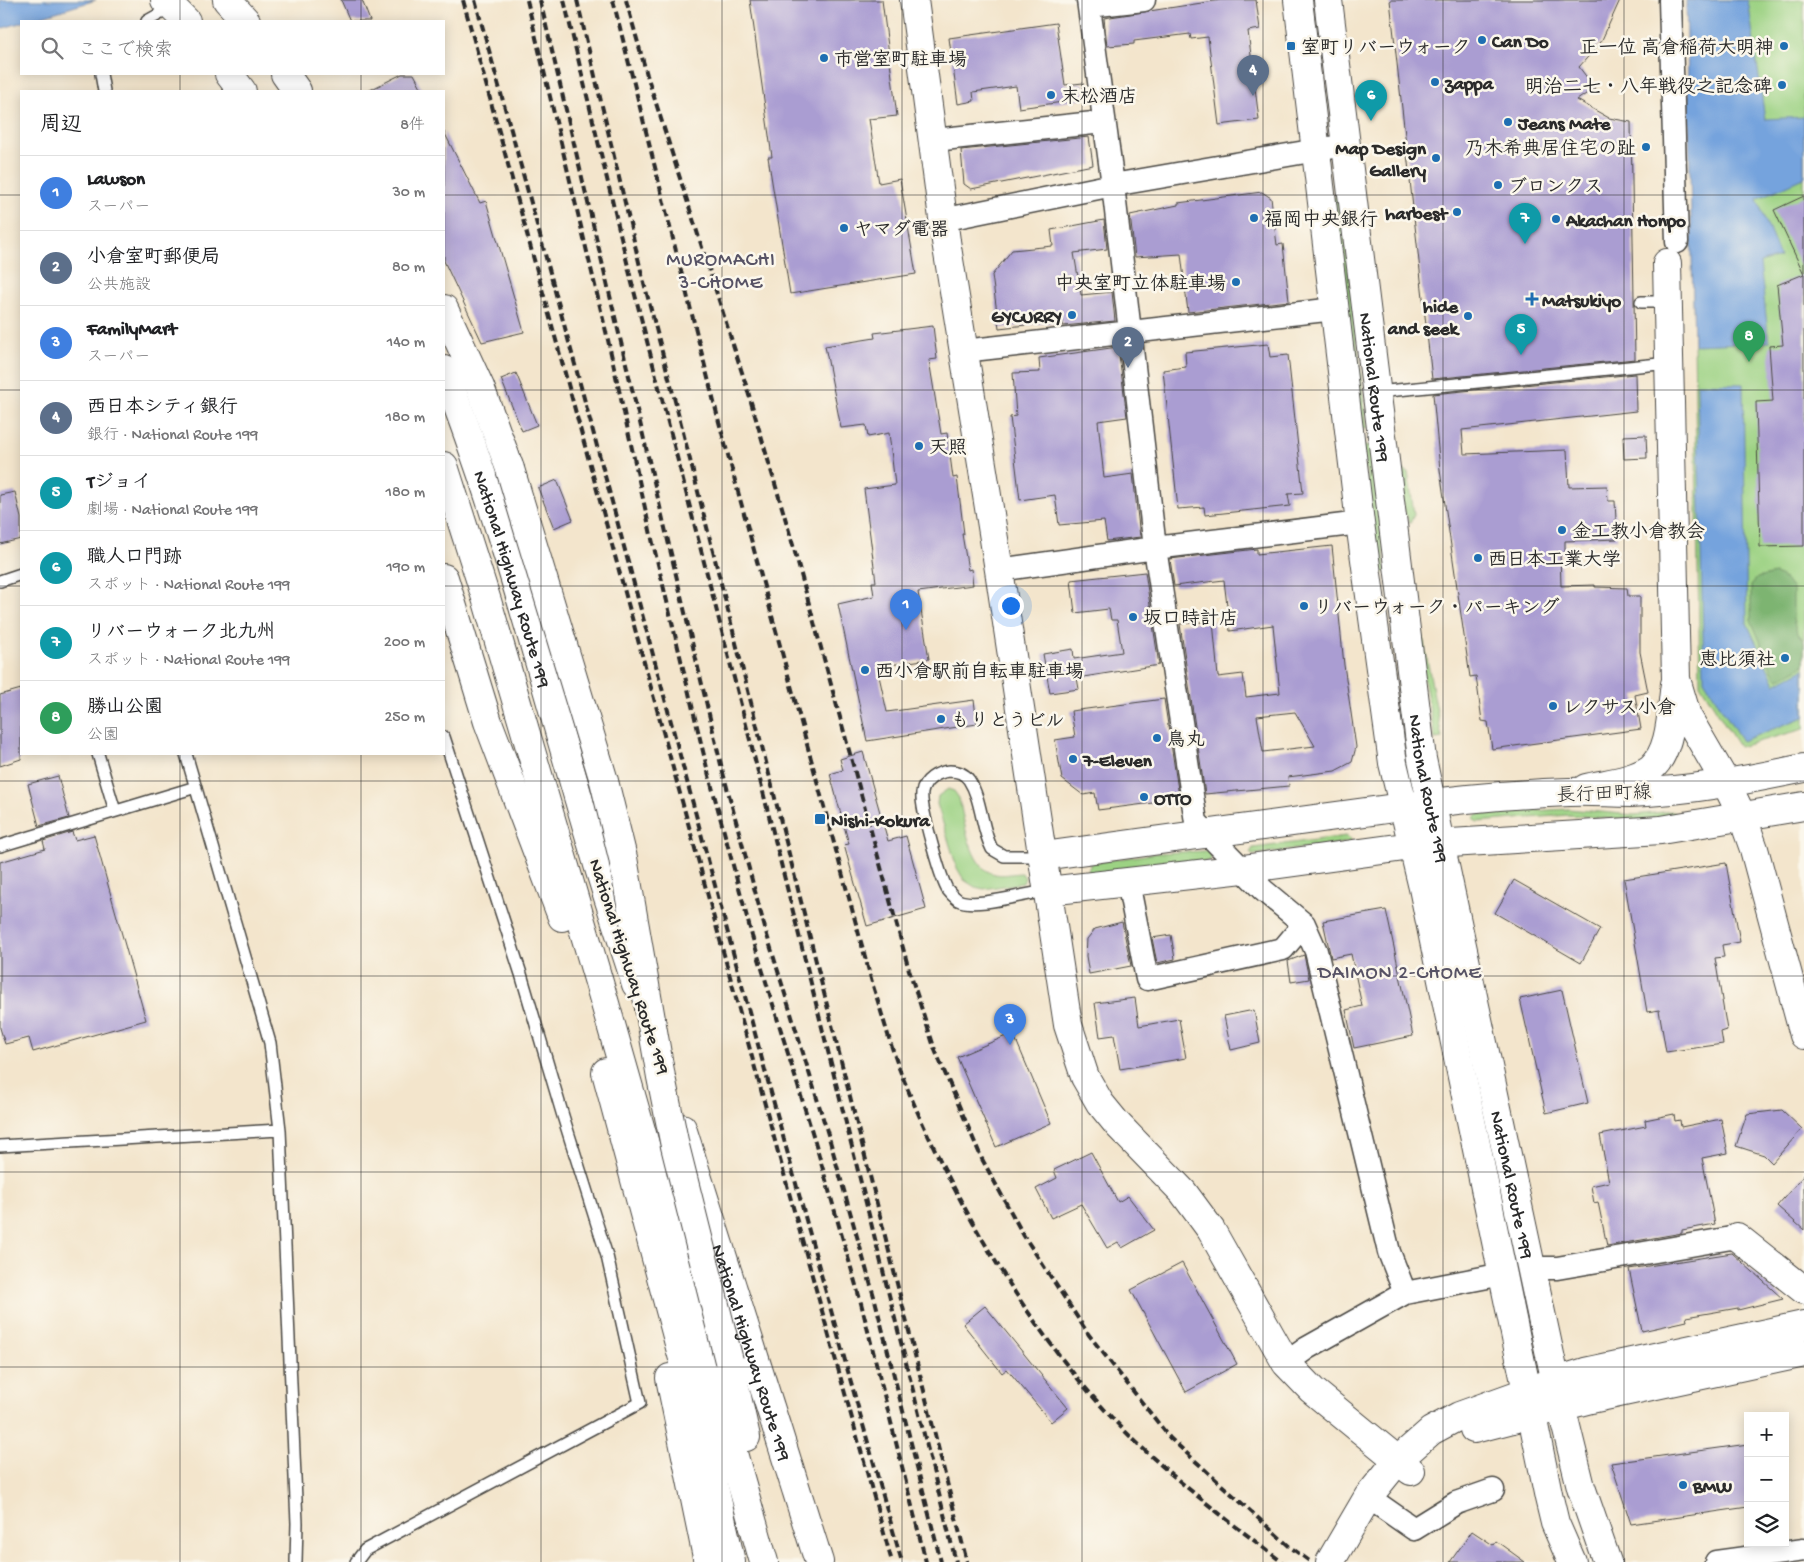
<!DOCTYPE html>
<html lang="ja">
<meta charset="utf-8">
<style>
:root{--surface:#fff;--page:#f2f2f2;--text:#202124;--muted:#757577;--line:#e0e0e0;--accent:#0b8043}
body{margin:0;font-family:"Gochi Hand","Klee One",sans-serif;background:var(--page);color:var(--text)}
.controls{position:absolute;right:15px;bottom:15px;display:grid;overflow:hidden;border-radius:0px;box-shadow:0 2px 12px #0003}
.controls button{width:45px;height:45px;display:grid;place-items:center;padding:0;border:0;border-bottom:1px solid var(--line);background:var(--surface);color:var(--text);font:25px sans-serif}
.you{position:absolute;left:1010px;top:605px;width:18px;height:18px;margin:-12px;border:4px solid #fff;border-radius:50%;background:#1a73e8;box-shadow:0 0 0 8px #1a73e833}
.badge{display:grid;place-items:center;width:32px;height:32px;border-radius:50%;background:var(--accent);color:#fff;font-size:16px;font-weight:700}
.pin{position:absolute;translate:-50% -41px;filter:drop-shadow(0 1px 2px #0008)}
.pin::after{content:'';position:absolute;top:26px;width:18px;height:15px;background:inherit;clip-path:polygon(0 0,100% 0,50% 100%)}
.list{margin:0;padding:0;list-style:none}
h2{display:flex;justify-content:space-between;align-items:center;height:65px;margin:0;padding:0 20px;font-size:21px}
h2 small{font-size:16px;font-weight:400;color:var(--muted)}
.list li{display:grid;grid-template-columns:32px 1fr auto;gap:15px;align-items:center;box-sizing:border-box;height:75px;padding:0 20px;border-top:1px solid var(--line)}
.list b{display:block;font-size:19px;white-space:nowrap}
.list p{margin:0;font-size:16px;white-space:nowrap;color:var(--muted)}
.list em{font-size:16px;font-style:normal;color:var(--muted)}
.icon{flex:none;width:28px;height:28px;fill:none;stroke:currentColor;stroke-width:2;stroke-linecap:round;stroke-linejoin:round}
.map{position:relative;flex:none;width:1804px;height:1562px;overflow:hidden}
.search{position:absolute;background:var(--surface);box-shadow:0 2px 12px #0003;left:20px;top:20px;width:425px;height:55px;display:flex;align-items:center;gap:12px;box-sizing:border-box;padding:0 18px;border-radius:0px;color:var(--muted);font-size:19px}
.panel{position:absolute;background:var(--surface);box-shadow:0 2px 12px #0003;left:20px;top:90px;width:425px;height:665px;border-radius:0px}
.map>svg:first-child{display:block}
.green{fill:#9cd283;stroke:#647e57}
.forest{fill:#7db471;stroke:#54704e}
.water{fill:#74a3dd;stroke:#506784}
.building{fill:#aa9dd2;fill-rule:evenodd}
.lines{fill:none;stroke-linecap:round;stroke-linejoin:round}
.lane-casing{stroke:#494743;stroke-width:14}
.street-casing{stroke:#494743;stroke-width:25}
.secondary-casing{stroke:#494743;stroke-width:30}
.primary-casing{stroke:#494743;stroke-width:30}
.highway-casing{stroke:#494743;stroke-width:30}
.lane{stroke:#fff;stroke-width:11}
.street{stroke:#fff;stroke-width:22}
.secondary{stroke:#fff;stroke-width:28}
.primary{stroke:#fff;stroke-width:28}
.highway{stroke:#fff;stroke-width:28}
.rail{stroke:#2b2b2b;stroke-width:4;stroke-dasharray:8 4;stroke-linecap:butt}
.highway-bridge-casing{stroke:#494743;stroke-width:30;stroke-linecap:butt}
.highway-bridge{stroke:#fff;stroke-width:28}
.grid{fill:none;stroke:#2b2b2b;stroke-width:1;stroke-opacity:0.55}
.poi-dot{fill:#1f6fb2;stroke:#fbf7ec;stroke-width:2}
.labels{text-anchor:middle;stroke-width:5;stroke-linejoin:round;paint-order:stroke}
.poi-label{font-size:19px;font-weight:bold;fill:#2b2b2b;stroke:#fbf7ec;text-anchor:start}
.street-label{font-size:19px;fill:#2b2b2b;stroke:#fbf7ec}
.neighbourhood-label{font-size:20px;letter-spacing:1px;fill:#575365;stroke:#fbf7ec}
</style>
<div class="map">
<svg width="1804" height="1562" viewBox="0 0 1804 1562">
<rect width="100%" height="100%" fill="#fbf7ec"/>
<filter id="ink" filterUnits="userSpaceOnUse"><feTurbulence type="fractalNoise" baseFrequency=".02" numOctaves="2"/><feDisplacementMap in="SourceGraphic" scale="10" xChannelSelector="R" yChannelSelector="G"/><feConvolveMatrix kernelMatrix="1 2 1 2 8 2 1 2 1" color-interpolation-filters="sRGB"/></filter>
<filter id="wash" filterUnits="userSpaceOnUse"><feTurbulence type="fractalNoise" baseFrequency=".0096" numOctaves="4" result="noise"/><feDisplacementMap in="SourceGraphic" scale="20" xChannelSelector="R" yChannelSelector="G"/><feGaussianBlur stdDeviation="1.12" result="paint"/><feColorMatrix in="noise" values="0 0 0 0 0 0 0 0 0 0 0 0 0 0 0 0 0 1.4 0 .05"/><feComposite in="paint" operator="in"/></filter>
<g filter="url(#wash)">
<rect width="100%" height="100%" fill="#f3e5cc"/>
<path class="green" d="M1688,0H1804V729L1739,747L1700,684Z
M1333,197H1340L1367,428L1361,429Z
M1363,446H1371L1386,572L1379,573Z
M1398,468L1408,472L1414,514L1410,524L1403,508Z
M1421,627L1442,738L1435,739L1418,645Z
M948,789L954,791L959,798C964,819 970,870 995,874C1004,876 1013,873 1022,873L1025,878L1023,883L984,889L975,887L964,880L957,868L937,804L938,796Z
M1568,809L1634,815L1674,811L1679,815L1636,821L1569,815L1477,822L1473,818L1477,814Z
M1346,836L1351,839V842L1252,855L1250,853L1253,848Z
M1206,851L1212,855L1210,861L1090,874L1088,870L1091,863L1158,853Z"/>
<path class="forest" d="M1775,574L1785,579L1793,589V620L1797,632L1804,641V665L1779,679L1775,677L1751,620V585L1757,578Z"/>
<path class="water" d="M0,0H96L0,29Z
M1686,0H1748L1765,119L1804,117V178L1757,199L1780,257L1760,263L1769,342L1694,345Z
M1697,383L1743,384L1747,623L1775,684L1804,669V717L1742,741L1704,680Z"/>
<g id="blocks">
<path class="building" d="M341,0H362L370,21H350Z
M750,0H882L897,116L869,119L879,183L900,179L916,274L790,294L768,157H772Z
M1221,0H1256L1260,29L1248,31L1259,120L1219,125L1208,37L1191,39L1190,34L1134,41V44L1107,46L1104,18Z
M1390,0H1620L1601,42L1579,67L1595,88L1577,100L1609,118L1631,122L1635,359L1432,379Z
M1056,23L1065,85L1083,83L1085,99L1019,108L1016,86L973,92L974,101L958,104L949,38Z
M402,74H414L423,91H368Z
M444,132L480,203L486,201L524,332L482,342L444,261Z
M1089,137L1093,165L971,189L964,184L961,150Z
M1262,192L1271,198L1277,245L1283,244L1289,301L1188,312L1181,254L1135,257L1130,215L1178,205V203Z
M1804,196V546L1760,547L1756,402L1773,401L1769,346L1783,345L1777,285L1804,274L1774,210Z
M1104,220L1107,249L1074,253L1081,295L1112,292L1115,321L1063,326V321L999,328L992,275L1012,250L1053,246L1051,230Z
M933,326L937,359L929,360L941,434L947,433L953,478L957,477L964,534H962L968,570L971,569L973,585L918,592L929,659L877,667L887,712L974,700L977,724L867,741L838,604L874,596L872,582H876L864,489L895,485L889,433L868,437L866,425L841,428L825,346L875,338L874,333Z
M1268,344L1270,357L1288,355L1303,493L1288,494L1290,506L1205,515L1204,507L1178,509L1163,370L1186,367L1185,352Z
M1118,347L1127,417L1098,421L1104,478L1133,474L1140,537L1107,541L1104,521L1059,525L1055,495L1020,500L1010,417L1016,416L1013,373L1040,372L1039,358Z
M516,373L537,425L522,431L501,379Z
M1635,374L1636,411L1462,430L1464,454L1567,450L1569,487L1607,486L1608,501H1615L1617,539L1565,541V553H1560L1561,586L1595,585V587L1627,588L1628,596H1640V652L1648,692L1635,695L1641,729L1492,749L1488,722L1482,721L1476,676L1470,677L1440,470L1433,394Z
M1646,435L1647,458L1624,459L1623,436Z
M557,480L573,520L554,528L538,488Z
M15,492L21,518V539L0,544V495Z
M1332,546L1344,665L1356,747L1352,762L1335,771L1288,777L1289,786L1205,794L1180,624L1213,621L1218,677L1243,674L1246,697L1280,693L1273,625L1230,631L1224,580L1174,586L1170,559L1257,549V554ZM1295,712L1315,746L1263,752L1257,716Z
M1145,572L1159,665L1077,678L1079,689L1050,693L1043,654L1073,649L1074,659L1122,652L1117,620H1111L1109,609L1075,613L1071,580Z
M21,689V759L0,766V695Z
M1164,699L1179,796L1176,797V800L1098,810L1095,793L1083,795L1062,779L1055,740L1075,737L1071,711Z
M863,752L888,841L906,836L926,909L867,926L844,845L849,844L830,774L843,770L840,759Z
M58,776L69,818L39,826L28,784Z
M72,832L75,840L94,835L146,1020L33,1052L29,1038L5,1044L0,1028V862L45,849L43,841Z
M1726,863L1740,942L1722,945L1724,957L1715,958L1727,1030L1721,1032L1723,1044L1666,1052L1659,1010L1647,1012L1624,879Z
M1514,880L1600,929L1581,963L1495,913Z
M1386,910L1413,1036L1354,1048L1346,1010L1362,1006L1351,954L1331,958L1323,921Z
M1122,922L1131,966L1089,974L1086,956L1087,939L1095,929Z
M1171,935L1175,959L1157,963L1152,938Z
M1304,955L1309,979L1291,982L1288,961Z
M1562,990L1588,1103L1546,1113L1520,999Z
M1135,998L1139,1026L1179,1019L1186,1058L1120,1069L1114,1035L1100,1037L1095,1003Z
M1254,1010L1260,1043L1231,1050L1224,1016Z
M1013,1033L1051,1123L996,1147L957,1057Z
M1782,1110L1802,1129L1772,1163L1764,1155L1736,1146L1747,1114Z
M1674,1114L1675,1121L1680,1120L1681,1127L1721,1119L1728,1153L1702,1158L1715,1224L1682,1230V1233L1607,1246L1598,1202L1594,1203L1591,1186L1609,1182L1600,1135L1646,1126L1645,1120Z
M1091,1152L1118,1202L1128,1196L1154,1230L1122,1248L1118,1242L1107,1248L1081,1204L1051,1218L1036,1189L1057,1178L1054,1170Z
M1804,1175V1230L1777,1206Z
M1732,1253L1783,1299L1738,1310V1308L1686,1317L1687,1321L1642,1331L1629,1269Z
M1182,1263L1237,1364L1186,1392L1131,1290Z
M985,1306L1068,1408L1051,1422L1007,1369L1002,1373L963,1324Z
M1748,1444V1507L1631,1524L1611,1463Z
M1472,1531L1493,1545L1496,1541L1525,1562H1450Z"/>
</g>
</g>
<g filter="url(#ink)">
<use href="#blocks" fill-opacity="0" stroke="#494743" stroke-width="1"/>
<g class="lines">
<g class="lane-casing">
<path id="lane" d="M147,21L172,7
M101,74L104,91
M1641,302H1667
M1377,392L1669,363
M0,581L21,574
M98,754L115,811
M186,754L270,1043L280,1130L297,1523L296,1562
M0,846L196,787
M1043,856H1004L992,849C981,828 982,800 969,780C965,774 958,771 950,771C937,772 924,780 922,793C920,807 940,876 947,889C950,893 954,897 958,900C976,909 1026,893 1048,891
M0,1146L280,1130
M356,1562L365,1550L640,1403L607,1256L563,1116L521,974L444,737"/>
</g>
<g class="street-casing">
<path id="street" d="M1088,0L1113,185L1155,548L1196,822L1263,890L1304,924L1316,951L1389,1252L1405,1293
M1670,0L1677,242
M1089,6L1144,0
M934,140L1103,122
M942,220L1113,185L1346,145
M963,351L1335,309
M999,570L1155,548L1360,523
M1128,882L1147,979L1283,949L1304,924
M1530,1268H1557L1737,1237
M1286,1363L1307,1348L1405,1293L1503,1274
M1368,1497L1414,1529L1456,1503L1493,1490
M1716,1562L1804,1550"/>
</g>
<g class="secondary-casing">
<path id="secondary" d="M914,0L946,241L999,570L1068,1025L1085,1077L1100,1103L1118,1125L1183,1192L1211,1230L1286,1363L1312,1390L1411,1471
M1667,263L1676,679L1687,716L1726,783L1743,818L1754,849L1804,1035
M1586,788C1606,783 1633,781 1650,769C1672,752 1671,710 1675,684
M1043,856L1402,807
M1048,891L1243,869L1412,846
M1737,1237L1804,1290
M1474,1429L1591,1399L1804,1353
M1330,1562L1368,1497L1398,1460L1431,1431L1459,1416L1556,1381L1585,1372L1804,1325"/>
</g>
<g class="primary-casing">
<path id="primary" d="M1402,807C1458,799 1514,794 1569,792C1590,791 1610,793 1630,793C1689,791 1747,780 1804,768
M1418,845L1661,830L1804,806"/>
</g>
<g class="highway-casing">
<g id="highway">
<path d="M165,0L186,21"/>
<path d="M227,0L246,21"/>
<path d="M1298,0L1360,523L1393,763L1423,888L1549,1498L1555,1523L1572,1562"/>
<path id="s1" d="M1328,0L1422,759L1561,1406L1581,1487L1607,1562"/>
<path d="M229,74L242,91"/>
<path d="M285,74L297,91"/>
<path d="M444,309L480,387L510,469"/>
<path id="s2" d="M444,370C506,529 547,695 596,858C608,900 623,942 636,984"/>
<path d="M444,466L487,601L600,986L764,1562"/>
<path d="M444,578L488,722L562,917"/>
<path d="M606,1072L696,1407L731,1562"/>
<path id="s3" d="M682,1128L819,1562"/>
<path d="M729,1361L746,1437"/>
<path d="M670,1378L708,1562"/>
</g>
</g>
<use href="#lane" class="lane"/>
<use href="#street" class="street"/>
<use href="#secondary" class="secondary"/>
<use href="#primary" class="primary"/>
<use href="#highway" class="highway"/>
<path class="rail" d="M463,0L793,1207L892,1562
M475,0C620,520 753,1043 902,1562
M527,0L608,340L651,535L708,772L752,936L816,1145L861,1303L926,1562
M540,0L722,769L766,932L830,1141L875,1300L941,1562
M564,0L632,283L750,740L956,1562
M577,0L643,279L681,424L967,1562
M613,0L719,422L873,986C882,1013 889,1041 899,1068C948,1191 1026,1328 1117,1423C1167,1475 1225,1518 1282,1562
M626,0L647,75L746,385L791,538L909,970L935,1050L982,1159L1024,1236L1089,1335L1170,1438L1290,1547L1311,1562"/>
<g class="highway-bridge-casing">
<path id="highway-bridge" d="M510,469L604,781L623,858L661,1077L675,1146L729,1361"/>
</g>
<use href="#highway-bridge" class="highway-bridge"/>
</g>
</g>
<path class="grid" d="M180,0V21M361,0V21M541,0V1562M722,0V1562M902,0V1562M1082,0V1562M1263,0V1562M1443,0V1562M1624,0V1562M180,74V91M361,74V91M0,195H21M444,195H1804M0,390H21M444,390H1804M0,586H21M444,586H1804M180,754V1562M361,754V1562M0,781H1804M0,976H1804M0,1172H1804M0,1367H1804"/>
<g class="poi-dot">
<circle cx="1482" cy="40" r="5"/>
<rect x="1286" y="41" width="10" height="10" rx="2.5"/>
<circle cx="1784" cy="46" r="5"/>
<circle cx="824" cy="58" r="5"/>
<circle cx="1435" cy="82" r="5"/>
<circle cx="1782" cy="85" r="5"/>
<circle cx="1051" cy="95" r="5"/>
<circle cx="1508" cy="122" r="5"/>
<circle cx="1646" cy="147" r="5"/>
<circle cx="1436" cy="158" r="5"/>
<circle cx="1498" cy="185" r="5"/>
<circle cx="1457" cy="212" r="5"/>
<circle cx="1254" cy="218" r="5"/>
<circle cx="1556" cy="219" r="5"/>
<circle cx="844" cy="228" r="5"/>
<circle cx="1236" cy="282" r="5"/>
<path d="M1529.5 291.5h5v5h5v5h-5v5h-5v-5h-5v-5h5z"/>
<circle cx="1072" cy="315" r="5"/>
<circle cx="1468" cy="316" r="5"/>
<circle cx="919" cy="446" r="5"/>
<circle cx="1562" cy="530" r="5"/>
<circle cx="1478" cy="558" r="5"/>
<circle cx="1304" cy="606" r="5"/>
<circle cx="1133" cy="617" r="5"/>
<circle cx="1785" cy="658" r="5"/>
<circle cx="865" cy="670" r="5"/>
<circle cx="1553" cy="706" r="5"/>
<circle cx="941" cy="719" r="5"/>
<circle cx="1157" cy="738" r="5"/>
<circle cx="1073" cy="759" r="5"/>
<circle cx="1144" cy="797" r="5"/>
<rect x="814" y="813" width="12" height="12" rx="2.5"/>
<circle cx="1683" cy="1485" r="5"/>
</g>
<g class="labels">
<g class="poi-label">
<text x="1492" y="47">Can Do</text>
<text x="1301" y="53">室町リバーウォーク</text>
<text x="1774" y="53" text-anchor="end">正一位 高倉稲荷大明神</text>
<text x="834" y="65">市営室町駐車場</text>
<text x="1445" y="89">zappa</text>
<text x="1772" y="92" text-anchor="end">明治二七・八年戦役之記念碑</text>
<text x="1061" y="102">末松酒店</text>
<text x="1518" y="129">Jeans Mate</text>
<text x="1426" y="154" text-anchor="end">Map Design<tspan x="1426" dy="22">Gallery</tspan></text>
<text x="1636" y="154" text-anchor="end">乃木希典居住宅の趾</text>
<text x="1508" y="192">ブロンクス</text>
<text x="1447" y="219" text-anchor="end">harbest</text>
<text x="1264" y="225">福岡中央銀行</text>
<text x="1566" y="226">Akachan Honpo</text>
<text x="854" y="235">ヤマダ電器</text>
<text x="1226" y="289" text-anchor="end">中央室町立体駐車場</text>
<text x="1542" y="306">Matsukiyo</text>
<text x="1458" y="312" text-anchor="end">hide<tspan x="1458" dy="22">and seek</tspan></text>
<text x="1062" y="322" text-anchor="end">GYCURRY</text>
<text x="929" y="453">天照</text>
<text x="1572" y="537">金工教小倉教会</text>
<text x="1488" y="565">西日本工業大学</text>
<text x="1314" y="613">リバーウォーク・パーキング</text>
<text x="1143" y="624">坂口時計店</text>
<text x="1775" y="665" text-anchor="end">恵比須社</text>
<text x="875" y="677">西小倉駅前自転車駐車場</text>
<text x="1563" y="713">レクサス小倉</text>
<text x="951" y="726">もりとうビル</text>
<text x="1167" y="745">鳥丸</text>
<text x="1083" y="766">7-Eleven</text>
<text x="1154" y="804">OTTO</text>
<text x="831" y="826">Nishi-Kokura</text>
<text x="1693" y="1492">BMW</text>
</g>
<g class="street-label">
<text dy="7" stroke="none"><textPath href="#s1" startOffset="390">National Route 199</textPath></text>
<text dy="7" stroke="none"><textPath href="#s2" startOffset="220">National Highway Route 199</textPath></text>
<text dy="7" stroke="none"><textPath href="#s1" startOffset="795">National Route 199</textPath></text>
<text transform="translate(1604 792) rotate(-2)" y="7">長行田町線</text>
<text transform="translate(631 966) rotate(72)" y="7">National Highway Route 199</text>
<text dy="7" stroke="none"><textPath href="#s1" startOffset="1200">National Route 199</textPath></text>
<text dy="7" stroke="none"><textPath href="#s3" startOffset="235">National Highway Route 199</textPath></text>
</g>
<g class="neighbourhood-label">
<text x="721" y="265">MUROMACHI<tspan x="721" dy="23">3-CHOME</tspan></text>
<text x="1400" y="978">DAIMON 2-CHOME</text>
</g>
</g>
</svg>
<div class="controls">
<button>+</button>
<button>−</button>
<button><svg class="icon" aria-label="layers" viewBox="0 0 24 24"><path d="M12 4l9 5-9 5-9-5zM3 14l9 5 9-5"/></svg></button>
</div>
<div class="you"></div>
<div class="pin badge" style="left:906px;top:630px;background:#3f7fe0">1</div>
<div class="pin badge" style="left:1128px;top:368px;background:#5c6f8a">2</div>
<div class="pin badge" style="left:1010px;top:1045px;background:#3f7fe0">3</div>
<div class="pin badge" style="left:1253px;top:96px;background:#5c6f8a">4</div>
<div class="pin badge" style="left:1521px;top:355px;background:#0f9aa8">5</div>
<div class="pin badge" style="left:1371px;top:121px;background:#0f9aa8">6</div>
<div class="pin badge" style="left:1525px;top:244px;background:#0f9aa8">7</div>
<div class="pin badge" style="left:1749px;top:362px;background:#2e9e5b">8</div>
<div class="search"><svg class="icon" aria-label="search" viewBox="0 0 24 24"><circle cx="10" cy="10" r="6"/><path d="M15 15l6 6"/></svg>ここで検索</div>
<section class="panel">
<h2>周辺<small>8件</small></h2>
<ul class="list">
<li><span class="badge" style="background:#3f7fe0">1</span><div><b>Lawson</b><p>スーパー</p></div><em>30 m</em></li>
<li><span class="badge" style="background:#5c6f8a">2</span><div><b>小倉室町郵便局</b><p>公共施設</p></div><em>80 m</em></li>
<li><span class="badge" style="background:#3f7fe0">3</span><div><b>FamilyMart</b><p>スーパー</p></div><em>140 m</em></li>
<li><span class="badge" style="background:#5c6f8a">4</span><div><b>西日本シティ銀行</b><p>銀行 · National Route 199</p></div><em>180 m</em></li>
<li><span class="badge" style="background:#0f9aa8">5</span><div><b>Tジョイ</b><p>劇場 · National Route 199</p></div><em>180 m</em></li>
<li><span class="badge" style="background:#0f9aa8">6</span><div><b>職人口門跡</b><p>スポット · National Route 199</p></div><em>190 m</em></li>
<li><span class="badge" style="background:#0f9aa8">7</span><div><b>リバーウォーク北九州</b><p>スポット · National Route 199</p></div><em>200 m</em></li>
<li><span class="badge" style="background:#2e9e5b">8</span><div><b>勝山公園</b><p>公園</p></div><em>250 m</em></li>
</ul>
</section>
</div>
